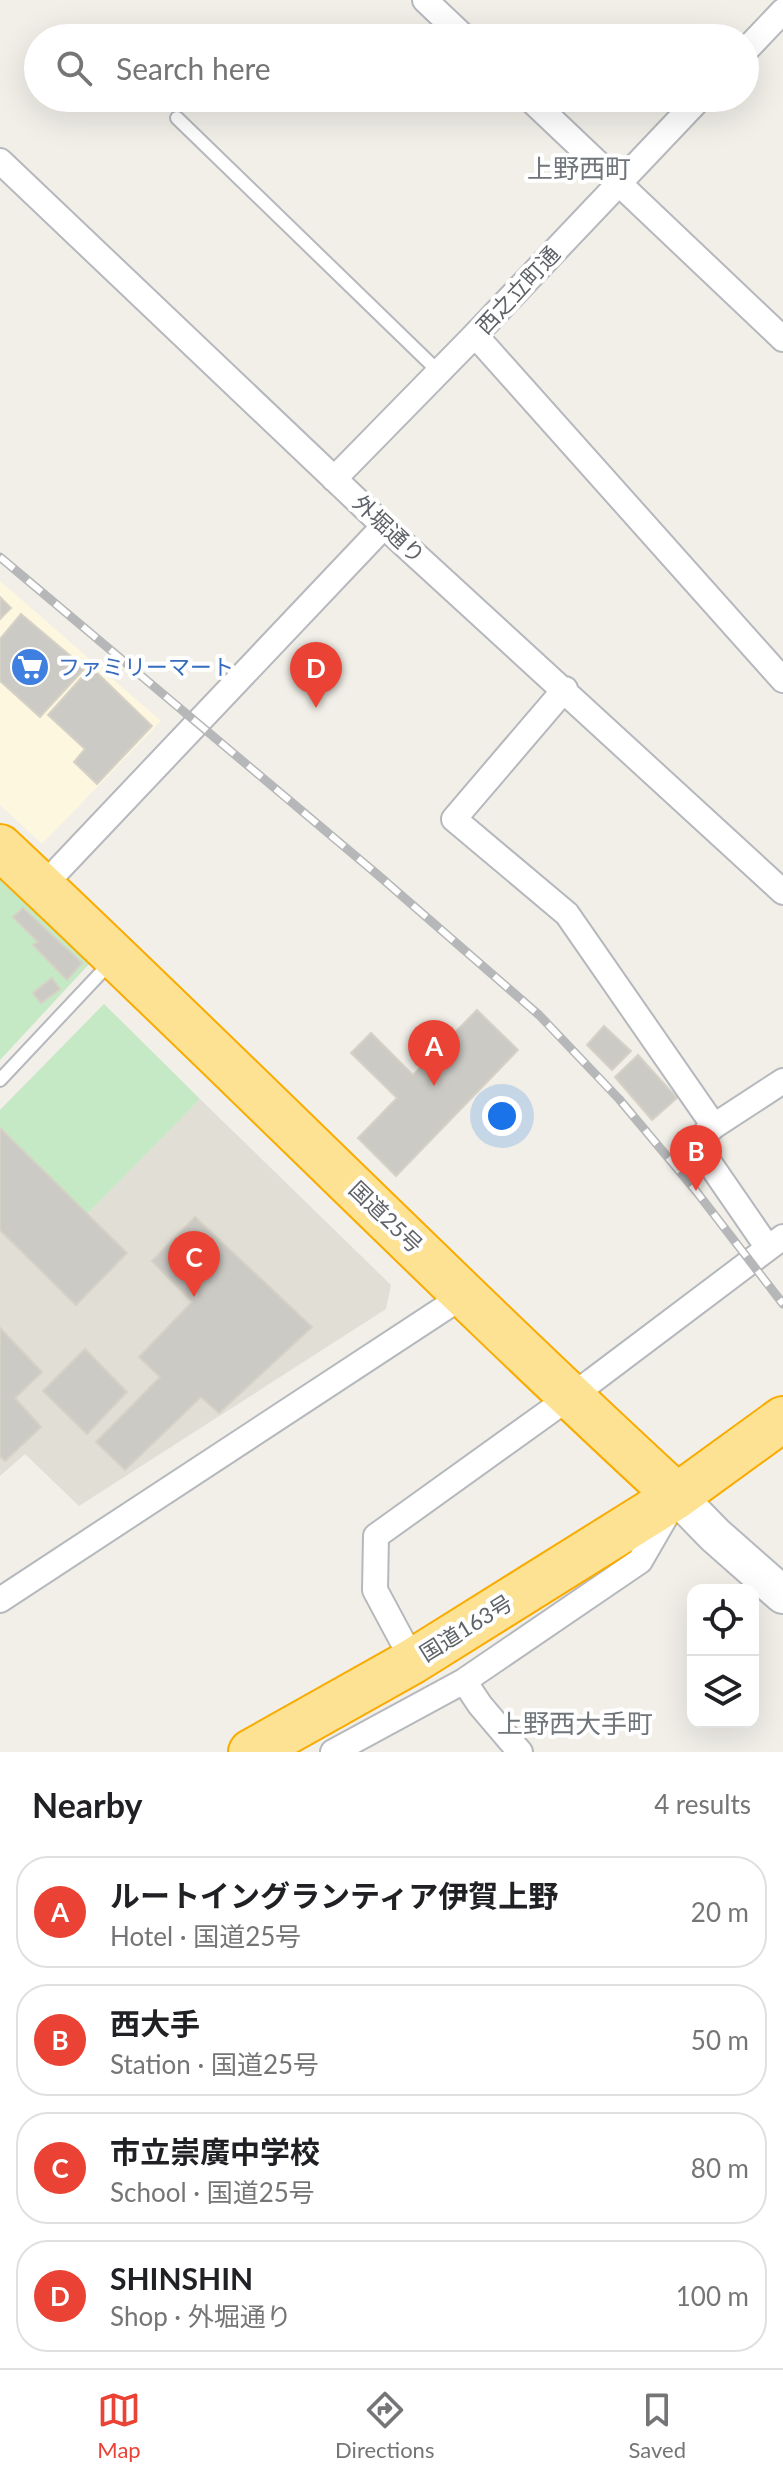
<!DOCTYPE html>
<meta charset="utf-8">
<style>
:root{--surface:#fff;--page:#f6f6f6;--text:#202124;--muted:#757577;--line:#e0e0e0;--accent:#ea4335}
body{margin:0;font-family:Lato,"Noto Sans JP",sans-serif;background:var(--page);color:var(--text)}
.controls{position:absolute;right:24px;bottom:24px;display:grid;overflow:hidden;border-radius:16px;box-shadow:0 8px 32px #0002}
.controls button{width:72px;height:72px;display:grid;place-items:center;padding:0;border:0;border-bottom:2px solid var(--line);background:var(--surface);color:var(--text);font:40px sans-serif}
.you{position:absolute;left:502px;top:1116px;width:28px;height:28px;margin:-20px;border:6px solid #fff;border-radius:50%;background:#1a73e8;box-shadow:0 0 0 12px #1a73e833}
.badge{display:grid;place-items:center;width:52px;height:52px;border-radius:50%;background:var(--accent);color:#fff;font-size:26px;font-weight:700}
.pin{position:absolute;translate:-50% -66px;filter:drop-shadow(0 2px 4px #0008)}
.pin::after{content:'';position:absolute;top:42px;width:28px;height:24px;background:inherit;clip-path:polygon(0 0,100% 0,50% 100%)}
.list{margin:0;padding:0;list-style:none}
h2{display:flex;justify-content:space-between;align-items:center;height:104px;margin:0;padding:0 32px;font-size:34px}
h2 small{font-size:26px;font-weight:400;color:var(--muted)}
.list li{display:grid;grid-template-columns:52px 1fr auto;gap:24px;align-items:center;box-sizing:border-box;height:112px;margin:0 16px 16px;padding:0 16px;border:2px solid var(--line);border-radius:32px}
.list b{display:block;font-size:30px;white-space:nowrap}
.list p{margin:0;font-size:26px;white-space:nowrap;color:var(--muted)}
.list em{font-size:26px;font-style:normal;color:var(--muted)}
.icon{flex:none;width:44px;height:44px;fill:none;stroke:currentColor;stroke-width:2;stroke-linecap:round;stroke-linejoin:round}
.map{position:relative;flex:none;width:783px;height:1752px;overflow:hidden}
.search{position:absolute;background:var(--surface);box-shadow:0 8px 32px #0002;left:24px;right:24px;top:24px;height:88px;display:flex;align-items:center;gap:20px;box-sizing:border-box;padding:0 28px;border-radius:44px;color:var(--muted);font-size:30px}
.sheet{height:616px;background:var(--surface)}
nav{display:flex;justify-content:space-around;align-items:center;box-sizing:border-box;height:112px;border-top:2px solid var(--line);background:var(--surface);font-size:22px;color:var(--muted)}
nav a{display:grid;justify-items:center;gap:4px}
nav .on{color:var(--accent)}
.map>svg:first-child{display:block}
.commercial{fill:#fef7e0}
.education{fill:#e1ded6}
.green{fill:#c5e8c5}
.building{fill:#cccac5;stroke:#d6d1c6;stroke-width:2}
.lines{fill:none;stroke-linecap:round;stroke-linejoin:round}
.lane-casing{stroke:#b5b8bc;stroke-width:16}
.street-casing{stroke:#b5b8bc;stroke-width:28}
.secondary-casing{stroke:#b6babf;stroke-width:40}
.highway-casing{stroke:#f9ab00;stroke-width:48}
.lane{stroke:#fff;stroke-width:12}
.street{stroke:#fff;stroke-width:24}
.secondary{stroke:#fff;stroke-width:36}
.highway{stroke:#fde293;stroke-width:44}
.rail-casing{stroke:#b6b7b8;stroke-width:9}
.rail{stroke:#fff;stroke-width:6;stroke-dasharray:18;stroke-linecap:butt}
.labels{text-anchor:middle;stroke-width:8;stroke-linejoin:round;paint-order:stroke}
.street-label{font-size:22px;fill:#5f6368;stroke:#fff}
.shop-label{font-size:22px;fill:#366cbe;stroke:#fff;text-anchor:start}
.quarter-label{font-size:26px;fill:#70757a;stroke:#fff}
</style>
<div class="map">
<svg width="783" height="1752" viewBox="0 0 783 1752">
<rect width="100%" height="100%" fill="#f1efe8"/>
<path class="commercial" d="M0,581L161,721L42,844L0,805Z"/>
<path class="education" d="M200,1099L391,1285L386,1309L79,1506L25,1454L0,1476V1128L87,1214Z"/>
<path class="green" d="M0,879L90,963L0,1060Z
M104,1004L200,1099L87,1214L0,1128V1110Z"/>
<path class="building" d="M0,597L11,608L0,619Z
M21,614L85,668L40,717L0,681V639Z
M91,667L152,726L97,784L74,762L85,749L48,715Z
M23,908L82,963L67,980L33,945L38,942L13,917Z
M52,978L60,989L41,1003L33,993Z
M477,1010L518,1050L396,1176L358,1138L397,1098L351,1053L371,1033L413,1075Z
M604,1026L631,1051L612,1070L587,1045Z
M638,1055L677,1098L652,1120L615,1077Z
M0,1128L127,1253L76,1305L0,1230Z
M195,1217L312,1327L219,1413L201,1397L125,1470L96,1442L160,1377L139,1357L192,1302L152,1261Z
M0,1328L42,1372L15,1398L41,1427L5,1461L0,1456Z
M85,1349L127,1392L87,1434L43,1391Z"/>
<g class="lines">
<g class="lane-casing">
<path id="lane" d="M177,118L439,372
M0,1080L110,963"/>
</g>
<g class="street-casing">
<path id="street" d="M425,0L465,38
M745,51L783,11
M529,98L783,339
M0,161L384,526L783,892
M475,335L783,680
M334,479L475,335L700,98
M565,689L454,819L567,914L714,1126
M42,887L384,526
M768,1248L695,1142L714,1126L783,1081
M0,1600L466,1294
M413,1661L375,1590L376,1536L592,1381L783,1237
M464,1681L480,1705L520,1752
M333,1752L464,1681L640,1561L670,1509"/>
</g>
<g class="secondary-casing">
<path id="secondary" d="M677,1496L715,1535L783,1595"/>
</g>
<g class="highway-casing">
<path id="highway" d="M0,847C228,1061 447,1284 677,1496
M251,1752L413,1661L677,1496L783,1419"/>
</g>
<use href="#lane" class="lane"/>
<use href="#street" class="street"/>
<use href="#secondary" class="secondary"/>
<use href="#highway" class="highway"/>
<g class="rail-casing">
<path id="rail" d="M0,557L378,875L539,1015L619,1099L696,1191L783,1304"/>
</g>
<use href="#rail" class="rail"/>
</g>
<defs>
<g id="supermarket-disc" transform="scale(2)"><circle r="9.5" fill="#3f7fe0" stroke="#fff"/><path d="M-6-5.5h2.5l.6 2H6L4.5 2H-2.5L-4.4-4H-6ZM-1.5 3.2a1.3 1.3 0 1 0 .1 0ZM3 3.2a1.3 1.3 0 1 0 .1 0Z" fill="#fff"/></g>
</defs>
<g fill-rule="evenodd">
<use href="#supermarket-disc" x="30" y="667"/>
</g>
<g class="labels">
<g class="street-label">
<text transform="translate(518 290) rotate(-47)" y="8">西之立町通</text>
<text transform="translate(389 529) rotate(43)" y="8">外堀通り</text>
<text transform="translate(386 1217) rotate(44)" y="8">国道25号</text>
<text transform="translate(466 1628) rotate(-32)" y="8">国道163号</text>
</g>
<g class="shop-label">
<text x="58" y="675">ファミリーマート</text>
</g>
<g class="quarter-label">
<text x="579" y="178">上野西町</text>
<text x="575" y="1733">上野西大手町</text>
</g>
</g>
</svg>
<div class="controls">
<button><svg class="icon" aria-label="locate" viewBox="0 0 24 24"><circle cx="12" cy="12" r="6"/><path d="M12 2v4M12 18v4M2 12h4M18 12h4"/></svg></button>
<button><svg class="icon" aria-label="layers" viewBox="0 0 24 24"><path d="M12 4l9 5-9 5-9-5zM3 14l9 5 9-5"/></svg></button>
</div>
<div class="you"></div>
<div class="pin badge" style="left:434px;top:1086px">A</div>
<div class="pin badge" style="left:696px;top:1191px">B</div>
<div class="pin badge" style="left:194px;top:1297px">C</div>
<div class="pin badge" style="left:316px;top:708px">D</div>
<div class="search"><svg class="icon" aria-label="search" viewBox="0 0 24 24"><circle cx="10" cy="10" r="6"/><path d="M15 15l6 6"/></svg>Search here</div>
</div>
<section class="sheet">
<h2>Nearby<small>4 results</small></h2>
<ul class="list">
<li><span class="badge">A</span><div><b>ルートイングランティア伊賀上野</b><p>Hotel · 国道25号</p></div><em>20 m</em></li>
<li><span class="badge">B</span><div><b>西大手</b><p>Station · 国道25号</p></div><em>50 m</em></li>
<li><span class="badge">C</span><div><b>市立崇廣中学校</b><p>School · 国道25号</p></div><em>80 m</em></li>
<li><span class="badge">D</span><div><b>SHINSHIN</b><p>Shop · 外堀通り</p></div><em>100 m</em></li>
</ul>
</section>
<nav>
<a class="on"><svg class="icon" aria-label="map" viewBox="0 0 24 24"><path d="M3 6l6-2 6 2 6-2v14l-6 2-6-2-6 2zM9 4v14M15 6v14"/></svg>Map</a>
<a><svg class="icon" aria-label="directions" viewBox="0 0 24 24"><path d="M12 3l9 9-9 9-9-9zM9 14v-3h6M13 9l2 2-2 2"/></svg>Directions</a>
<a><svg class="icon" aria-label="saved" viewBox="0 0 24 24"><path d="M7 4h10v16l-5-4-5 4z"/></svg>Saved</a>
</nav>
